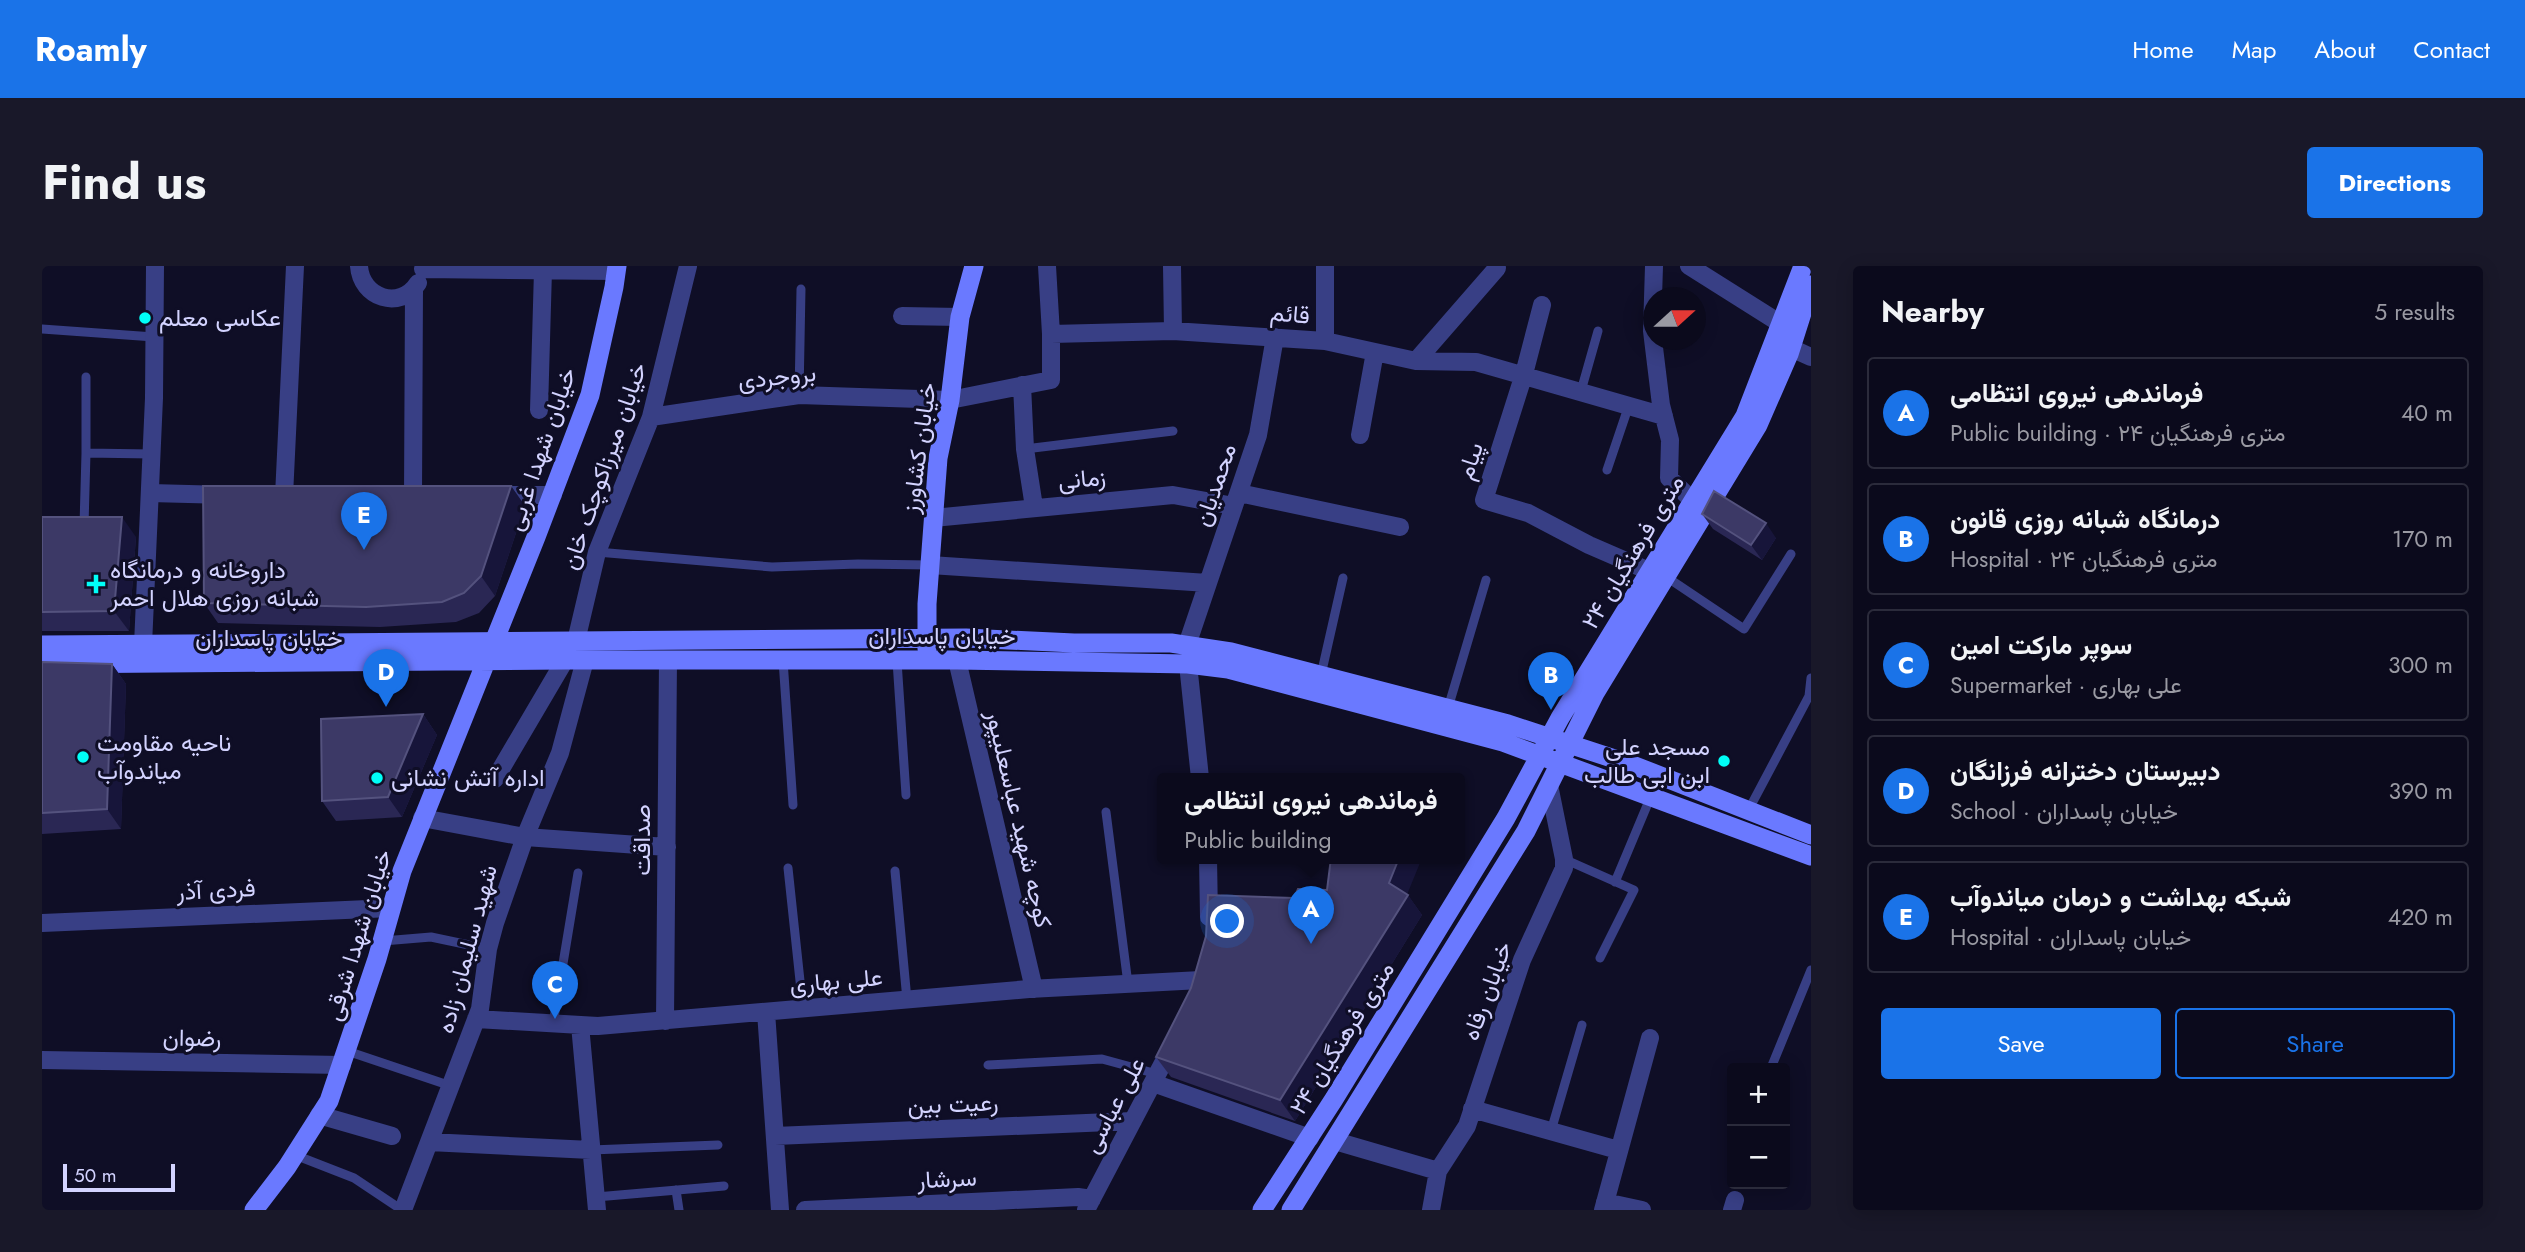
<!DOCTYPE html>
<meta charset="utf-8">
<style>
:root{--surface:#0b0a1c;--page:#191829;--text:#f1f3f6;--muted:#9a9aa3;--line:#2b2b3b;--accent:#1a73e8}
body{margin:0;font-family:Jost,Vazirmatn,sans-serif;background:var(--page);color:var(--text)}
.controls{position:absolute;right:21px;bottom:21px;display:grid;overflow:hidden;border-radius:7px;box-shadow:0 4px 18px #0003}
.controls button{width:63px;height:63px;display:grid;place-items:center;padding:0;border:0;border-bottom:2px solid var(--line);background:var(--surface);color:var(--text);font:35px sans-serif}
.compass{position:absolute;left:1601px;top:21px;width:63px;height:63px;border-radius:50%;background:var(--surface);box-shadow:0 4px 18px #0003;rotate:69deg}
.scale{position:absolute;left:21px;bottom:18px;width:112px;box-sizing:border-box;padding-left:7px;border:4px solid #d3d3ff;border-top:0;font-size:19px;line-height:24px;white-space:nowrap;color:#d3d3ff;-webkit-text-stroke:5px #0f0e26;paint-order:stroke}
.you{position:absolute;left:1186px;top:656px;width:24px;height:24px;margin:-18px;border:5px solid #fff;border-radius:50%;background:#1a73e8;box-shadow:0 0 0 10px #1a73e833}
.badge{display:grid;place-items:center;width:46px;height:46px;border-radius:50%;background:var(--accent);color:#fff;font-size:23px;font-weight:700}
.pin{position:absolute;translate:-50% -58px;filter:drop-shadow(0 2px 4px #0008)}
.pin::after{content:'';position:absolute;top:37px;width:24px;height:21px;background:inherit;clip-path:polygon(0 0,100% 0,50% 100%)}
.popup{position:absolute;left:1115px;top:507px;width:308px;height:91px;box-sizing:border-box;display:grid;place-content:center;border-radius:7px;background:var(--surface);filter:drop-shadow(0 2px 5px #0005);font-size:23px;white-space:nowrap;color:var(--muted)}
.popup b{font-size:26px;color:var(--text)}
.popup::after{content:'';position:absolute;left:50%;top:100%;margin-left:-14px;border:14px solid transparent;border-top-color:var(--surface)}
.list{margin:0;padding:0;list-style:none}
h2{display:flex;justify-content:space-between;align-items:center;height:91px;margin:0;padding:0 28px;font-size:30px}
h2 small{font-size:23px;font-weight:400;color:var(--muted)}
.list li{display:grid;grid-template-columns:46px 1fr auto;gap:21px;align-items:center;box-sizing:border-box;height:112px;margin:0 14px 14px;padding:0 14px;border:2px solid var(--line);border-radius:7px}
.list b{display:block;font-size:26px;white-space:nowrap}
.list p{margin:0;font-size:23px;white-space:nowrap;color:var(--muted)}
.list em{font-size:23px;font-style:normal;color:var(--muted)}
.actions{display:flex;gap:14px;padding:21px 28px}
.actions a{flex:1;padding:16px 0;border:2px solid var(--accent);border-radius:7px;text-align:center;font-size:24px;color:var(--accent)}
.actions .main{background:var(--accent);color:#fff}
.map{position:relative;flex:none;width:1769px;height:944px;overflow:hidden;border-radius:7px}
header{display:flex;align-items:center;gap:42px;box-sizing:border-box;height:98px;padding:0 35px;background:var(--accent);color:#fff}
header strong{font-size:33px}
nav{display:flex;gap:38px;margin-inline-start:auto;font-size:24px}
.intro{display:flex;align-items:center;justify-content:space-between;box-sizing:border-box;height:168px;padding:0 42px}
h1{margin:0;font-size:49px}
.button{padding:18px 32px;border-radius:7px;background:var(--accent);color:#fff;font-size:24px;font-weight:700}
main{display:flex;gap:42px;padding:0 42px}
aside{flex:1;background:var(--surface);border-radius:7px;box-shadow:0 4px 18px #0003}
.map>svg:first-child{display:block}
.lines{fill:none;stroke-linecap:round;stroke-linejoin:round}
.service{stroke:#383f85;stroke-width:9}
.minor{stroke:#383f85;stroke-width:18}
.secondary{stroke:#6a79ff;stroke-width:19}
.wall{fill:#2a2754}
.shaded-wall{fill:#17153a}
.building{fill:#3c3966;stroke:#54527e;stroke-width:2}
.poi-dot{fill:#00fef7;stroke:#0f0e26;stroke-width:2.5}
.labels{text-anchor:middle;stroke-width:6;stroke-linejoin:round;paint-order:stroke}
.street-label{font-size:24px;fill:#d3d3ff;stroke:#0f0e26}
.poi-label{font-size:24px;fill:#d3d3ff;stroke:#0f0e26;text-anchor:start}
</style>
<header>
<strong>Roamly</strong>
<nav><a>Home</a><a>Map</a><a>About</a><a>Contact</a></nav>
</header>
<div class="intro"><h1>Find us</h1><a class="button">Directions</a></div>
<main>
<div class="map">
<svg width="1769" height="944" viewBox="0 0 1769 944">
<rect width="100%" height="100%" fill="#0f0e26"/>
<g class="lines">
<path class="service" d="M0,63L112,71
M44,111V187
M1539,125L1556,65
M757,129L759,23
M983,183L1131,165
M1565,204L1587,139
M42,260L44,187L110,188
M555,286L730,301L816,298L888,299
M1623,310L1702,363L1749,288
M741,394L751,539
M855,395L864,529
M1279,409L1301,312
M1406,442L1444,314
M1706,545L1767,430L1769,412
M1064,546L1086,718
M1522,593L1592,624L1558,692
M746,602L761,743
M853,605L865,734
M1573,616L1609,530
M341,675L389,671L446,683
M511,758L536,607
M305,785L409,820
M946,799L1060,793L1115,808
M1729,802L1769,704
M1509,865L1540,759
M549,884L676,879
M253,889L312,912L360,944
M634,924L637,944
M554,931L682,920"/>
<path class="minor" d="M317,0C319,32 358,45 376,17
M1130,0L1131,65
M1612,0L1610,65L1619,139L1628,174L1627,212L1650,234
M1647,0L1739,58
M381,3L574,5
M1500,39L1482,108L1442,234L1486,247L1547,279L1607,305
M860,50L918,51
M1009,68L1131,65L1283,75L1374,95L1434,96L1622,150
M1283,75V0
M1749,82L1769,91
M1374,95L1455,2
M980,119L983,183L992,241
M497,144L501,4
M609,151L757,129L908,134L1009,114V68L1005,0
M1318,169L1333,86
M108,227L185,229
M1197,227L1358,261
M371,229L372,23
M451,229H511
M242,230L253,0
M891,252L1131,229L1192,240
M888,299L1166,317
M534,375L555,286L609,151L646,0
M101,379L112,132L113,0
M1145,379L1216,169L1233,71
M915,394L992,723
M1146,398L1158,512
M453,513L523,394
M380,552L483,571L625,581
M1166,592L1167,651
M0,657L349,642
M724,746L738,944
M434,753L556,760L987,723L1159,714
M623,755L626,394
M538,759L555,944
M0,794L300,799
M1111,817L1268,872
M1430,843L1576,884
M277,849L350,870
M733,870L1091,855
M1293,875L1396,905
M387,876L549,884
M1563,936L1600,944
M361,944L438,743L446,683L453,657L483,571L518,487L543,394
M763,944L1036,931L1050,933
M1044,944L1130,780
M1389,944L1396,905L1425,860L1480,694L1522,602V593L1507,519
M1561,944L1608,772
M1690,944L1693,934"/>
<path class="secondary" d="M0,379L924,372L1032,377H1129L1189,386L1466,458L1588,498L1769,569
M885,383V338L896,192L908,134L918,51L932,0
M0,398L523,394H915L1146,398L1186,403L1461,476L1769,590
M212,944L245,901L287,835L335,693L360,605L494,271L548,129L572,21L575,0
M1220,944L1292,833L1464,552L1518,452L1703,150L1761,0
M1249,944L1484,565L1553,427L1716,159L1747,88L1769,19"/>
</g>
<path class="wall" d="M469,220L483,240L453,330L437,347L414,356L338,361L176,357L162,337Z
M1660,248L1734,272L1720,294L1671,263Z
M0,251L94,271L87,365H0Z
M0,396L70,398L84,418L79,563L0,568Z
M381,448L395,469L360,551L294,555L280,535Z
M1285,624L1365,628L1380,649L1253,855L1129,811L1114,791L1252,632Z"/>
<path class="shaded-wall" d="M469,220L483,240L453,330L439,310Z
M80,251L94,271L87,365L72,345Z
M1724,257L1734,272L1720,294L1709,279Z
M70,398L84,418L79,563L65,543Z
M381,448L395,469L360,551L346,531Z
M1357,592H1380L1362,636L1366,629L1380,649L1253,855L1238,834L1347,617Z"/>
<path class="building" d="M161,220H469L439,310L422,327L400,336L324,341L162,337Z
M1672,225L1724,257L1709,279L1660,248Z
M0,251H80L72,345L0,346Z
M0,396L70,398L65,543L0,547Z
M381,448L346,531L280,535L279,453Z
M1289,592H1357L1347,617L1366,629L1238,834L1114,791L1149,722L1164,670L1166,629L1252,632L1256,623L1285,624Z"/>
<g class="poi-dot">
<circle cx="103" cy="52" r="7"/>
<path d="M50.5 307.5h7v7h7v7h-7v7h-7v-7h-7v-7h7z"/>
<circle cx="41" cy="491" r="7"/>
<circle cx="1682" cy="495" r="7"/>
<circle cx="335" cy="512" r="7"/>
</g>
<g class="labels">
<g class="street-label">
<text transform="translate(1248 48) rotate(5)" y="8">قائم</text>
<text transform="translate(735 111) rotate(-6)" y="8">بروجردی</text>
<text transform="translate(877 182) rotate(-82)" y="8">خیابان کشاورز</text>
<text transform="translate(499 183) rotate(-71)" y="8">خیابان شهدا غربی</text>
<text transform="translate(1428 195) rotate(-72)" y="8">پیام</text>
<text transform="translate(562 200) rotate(-71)" y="8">خیابان میرزاکوچک خان</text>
<text transform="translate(1040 213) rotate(-5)" y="8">زمانی</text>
<text transform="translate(1173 219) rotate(-71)" y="8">محمدیان</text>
<text transform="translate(1591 286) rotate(-59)" y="8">۲۴ متری فرهنگیان</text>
<text x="900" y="378">خیابان پاسداران</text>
<text x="227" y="380">خیابان پاسداران</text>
<text transform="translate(977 553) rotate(77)" y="8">کوچه شهید عباسعلیپور</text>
<text transform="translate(600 574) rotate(-90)" y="8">صداقت</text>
<text transform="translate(174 624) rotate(-3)" y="8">فردی آذر</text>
<text transform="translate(316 669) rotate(-73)" y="8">خیابان شهدا شرقی</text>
<text transform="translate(425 683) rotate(-75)" y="8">شهید سلیمان زاده</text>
<text transform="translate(794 715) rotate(-5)" y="8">علی بهاری</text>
<text transform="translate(1445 725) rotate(-70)" y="8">خیابان رفاه</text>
<text transform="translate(150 772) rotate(1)" y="8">رضوان</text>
<text transform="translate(1300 772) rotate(-58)" y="8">۲۴ متری فرهنگیان</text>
<text transform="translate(911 838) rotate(-2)" y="8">رعیت بین</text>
<text transform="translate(1072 839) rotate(-62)" y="8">علی عباسی</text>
<text transform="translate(905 913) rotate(-3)" y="8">سرشار</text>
</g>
<g class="poi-label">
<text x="117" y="60">عکاسی معلم</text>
<text x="68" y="312">داروخانه و درمانگاه<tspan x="68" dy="28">شبانه روزی هلال احمر</tspan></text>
<text x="55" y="485">ناحیه مقاومت<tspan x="55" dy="28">میاندوآب</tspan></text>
<text x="1668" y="489" text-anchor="end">مسجد علی<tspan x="1668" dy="28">ابن ابی طالب</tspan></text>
<text x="349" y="520">اداره آتش نشانی</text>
</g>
</g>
</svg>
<div class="controls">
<button>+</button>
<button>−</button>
</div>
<svg class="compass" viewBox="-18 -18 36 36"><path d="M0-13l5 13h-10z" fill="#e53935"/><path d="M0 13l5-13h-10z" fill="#9a9aa3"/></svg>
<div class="scale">50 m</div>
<div class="you"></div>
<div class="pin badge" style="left:1269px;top:678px">A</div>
<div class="popup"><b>فرماندهی نیروی انتظامی</b>Public building</div>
<div class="pin badge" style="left:1509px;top:444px">B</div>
<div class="pin badge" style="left:513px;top:753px">C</div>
<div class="pin badge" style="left:344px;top:441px">D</div>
<div class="pin badge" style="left:322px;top:284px">E</div>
</div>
<aside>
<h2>Nearby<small>5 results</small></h2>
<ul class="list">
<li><span class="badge">A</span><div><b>فرماندهی نیروی انتظامی</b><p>Public building · ۲۴ متری فرهنگیان</p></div><em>40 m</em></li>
<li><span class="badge">B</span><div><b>درمانگاه شبانه روزی قانون</b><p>Hospital · ۲۴ متری فرهنگیان</p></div><em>170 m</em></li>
<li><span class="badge">C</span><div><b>سوپر مارکت امین</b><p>Supermarket · علی بهاری</p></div><em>300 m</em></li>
<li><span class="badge">D</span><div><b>دبیرستان دخترانه فرزانگان</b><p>School · خیابان پاسداران</p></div><em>390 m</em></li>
<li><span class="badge">E</span><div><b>شبکه بهداشت و درمان میاندوآب</b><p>Hospital · خیابان پاسداران</p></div><em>420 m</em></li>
</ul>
<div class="actions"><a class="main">Save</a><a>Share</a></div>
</aside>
</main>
